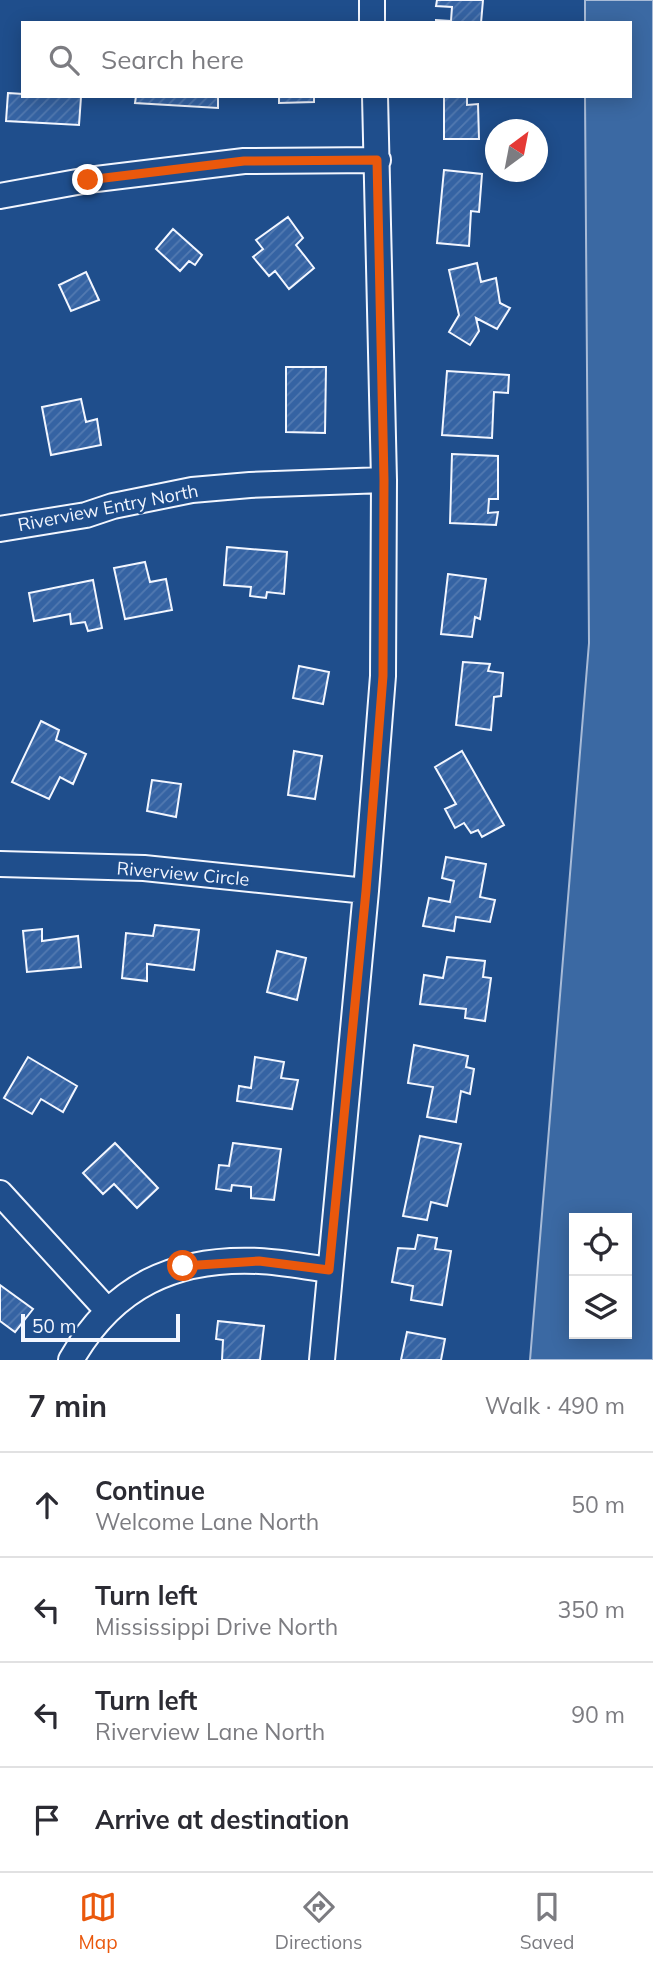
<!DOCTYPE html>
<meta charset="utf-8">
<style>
:root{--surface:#fff;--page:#f7f7f7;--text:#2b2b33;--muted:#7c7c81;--line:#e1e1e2;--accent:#ea580c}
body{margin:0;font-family:Mulish,sans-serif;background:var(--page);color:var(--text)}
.controls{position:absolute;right:21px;bottom:21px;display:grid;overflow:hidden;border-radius:0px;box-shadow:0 4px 18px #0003}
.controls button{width:63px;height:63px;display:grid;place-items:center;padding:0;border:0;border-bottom:2px solid var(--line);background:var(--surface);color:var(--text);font:35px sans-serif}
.compass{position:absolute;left:485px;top:119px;width:63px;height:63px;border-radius:50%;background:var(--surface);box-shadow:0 4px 18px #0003;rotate:32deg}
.scale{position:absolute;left:21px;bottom:18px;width:159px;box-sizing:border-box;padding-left:7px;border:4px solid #f2f6ff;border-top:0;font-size:19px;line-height:24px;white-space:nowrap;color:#f2f6ff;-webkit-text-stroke:5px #1f4e8c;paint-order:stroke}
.stop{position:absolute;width:21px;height:21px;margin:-16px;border:5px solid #ea580c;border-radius:50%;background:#fff}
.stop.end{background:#ea580c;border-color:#fff;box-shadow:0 2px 7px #0008}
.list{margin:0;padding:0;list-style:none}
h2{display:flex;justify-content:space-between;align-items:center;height:91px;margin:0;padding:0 28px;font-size:30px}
h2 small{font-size:23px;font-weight:400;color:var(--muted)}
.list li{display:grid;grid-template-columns:46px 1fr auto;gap:21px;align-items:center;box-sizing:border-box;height:105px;padding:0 28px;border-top:2px solid var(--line)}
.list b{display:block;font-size:26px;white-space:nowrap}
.list p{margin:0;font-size:23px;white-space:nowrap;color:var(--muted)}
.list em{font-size:23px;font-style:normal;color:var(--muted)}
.icon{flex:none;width:38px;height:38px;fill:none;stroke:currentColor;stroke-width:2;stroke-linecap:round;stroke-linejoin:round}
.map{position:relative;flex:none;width:653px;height:1360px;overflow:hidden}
.search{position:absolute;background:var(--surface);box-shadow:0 4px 18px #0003;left:21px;right:21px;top:21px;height:77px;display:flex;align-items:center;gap:18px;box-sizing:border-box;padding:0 24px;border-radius:0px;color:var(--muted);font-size:26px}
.sheet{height:511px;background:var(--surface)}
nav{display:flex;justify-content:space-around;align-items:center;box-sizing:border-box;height:98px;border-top:2px solid var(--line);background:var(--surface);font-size:19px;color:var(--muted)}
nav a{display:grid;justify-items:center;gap:4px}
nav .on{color:var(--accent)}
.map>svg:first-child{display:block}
.water{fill:#3b69a3;stroke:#a8bbd7;stroke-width:2;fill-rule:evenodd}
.building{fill:url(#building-hatch);stroke:#f2f6ff;stroke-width:2}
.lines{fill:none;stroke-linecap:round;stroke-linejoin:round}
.minor-casing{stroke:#f2f6ff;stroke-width:28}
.minor{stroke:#1f4e8c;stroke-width:24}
.route{stroke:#ea580c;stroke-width:9}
.labels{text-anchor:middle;stroke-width:5;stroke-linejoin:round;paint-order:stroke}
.street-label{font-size:18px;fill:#f2f6ff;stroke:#1f4e8c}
</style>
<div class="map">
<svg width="653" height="1360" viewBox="0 0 653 1360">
<defs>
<pattern id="building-hatch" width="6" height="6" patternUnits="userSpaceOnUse" patternTransform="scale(1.75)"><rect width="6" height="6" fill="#3563a3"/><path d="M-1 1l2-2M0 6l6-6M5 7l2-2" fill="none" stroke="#537ab1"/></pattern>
</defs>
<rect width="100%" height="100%" fill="#1f4e8c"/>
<path class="water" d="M585,0H653V1360H530L589,643L585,96H630V23H585ZM574,1218H627V1334H574Z"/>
<path class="building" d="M437,0H483L481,23H436V20L451,21L452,7L436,6Z
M8,93L23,94V96L81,97L79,125L6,121Z
M136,96H218V108L135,103Z
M279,96H314V102L279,103Z
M444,96H467V105L478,104L479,139H444Z
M444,170L482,174L479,212L471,211L469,246L437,243Z
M288,217L303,238L296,245L314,268L289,289L275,271L269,276L253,257L263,249L256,240Z
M173,229L202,255L195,265L189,261L180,271L156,249Z
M477,263L481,282L496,278L500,303L510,308L497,329L476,318L479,331L470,345L449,332L459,315L449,270Z
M86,272L99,300L71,311L59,285Z
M286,367H326L325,433L286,432Z
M447,371L509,375L508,393L494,392L492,438L442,435Z
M81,399L86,422L97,419L101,445L51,455L42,407Z
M452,454L498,456V499H489L488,513L498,512L496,525L450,523Z
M227,547L287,552L284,594L267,592L266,598L250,596L251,587L224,585Z
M145,562L150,582L166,579L172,610L125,619L114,568Z
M448,574L486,579L480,619L475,617L472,637L441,634Z
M93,580L102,628L88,631L85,622L71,624L70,614L34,621L29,593Z
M463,662L490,664L488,671L503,673L501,696L494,697L491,730L456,725Z
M299,666L329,672L323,704L293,698Z
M41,721L59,730L56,740L86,754L73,784L60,777L49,799L12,782Z
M294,751L322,756L315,799L288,795Z
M462,751L504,825L482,837L478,830L471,833L464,823L455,828L445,809L456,804L435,767Z
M152,780L181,784L176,817L147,811Z
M446,857L486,864L480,897L495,900L490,922L456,917L454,931L423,926L429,898L450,902L454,881L442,878Z
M155,925L199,930L194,970L147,964V981L122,978L126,933L153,936Z
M42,929V941L78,936L81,967L27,972L23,931Z
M277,951L306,958L297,1000L267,992Z
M447,957L485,961L483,977L491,978L485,1021L465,1018L466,1009L420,1004L424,975L443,978Z
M414,1045L468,1056L466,1067L474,1069L470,1094L461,1091L456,1122L427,1117L433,1087L408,1083Z
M28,1057L77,1086L63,1112L41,1099L32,1114L4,1098Z
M255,1057L284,1062L281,1078L298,1080L292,1109L237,1101L239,1086L251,1088Z
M420,1136L461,1144L447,1206L431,1202L427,1220L403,1216Z
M115,1143L158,1188L137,1208L114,1184L103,1194L83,1173Z
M233,1143L281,1149L274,1200L251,1198V1187L232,1185L231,1191L216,1189L219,1165L229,1166Z
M418,1235L437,1238L435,1249L451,1251L442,1305L411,1300L413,1286L392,1282L398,1248L415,1249Z
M0,1285L33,1309L15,1332L0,1321Z
M218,1321L264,1326L260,1360H222L223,1340L216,1339Z
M407,1332L445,1339L441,1360H401Z"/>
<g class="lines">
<g class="minor-casing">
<path id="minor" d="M372,0V23
M0,196L88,180L244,161L378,160
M0,529L86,515L113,506L192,490L250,485L384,480
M0,864L144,868L366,891
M0,1193L107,1310
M71,1360C113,1286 175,1257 259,1261C282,1262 306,1267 329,1270
M322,1360L366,891L383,676L384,480L375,96"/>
</g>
<use href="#minor" class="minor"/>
</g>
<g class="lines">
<path class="route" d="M88,180L244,161L377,160L384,480L383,676L366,891L329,1270L259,1261L183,1266"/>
</g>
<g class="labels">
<g class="street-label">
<text transform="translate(108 508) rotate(-11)" y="6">Riverview Entry North</text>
<text transform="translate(183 874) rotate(5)" y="6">Riverview Circle</text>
</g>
</g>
</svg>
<div class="controls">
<button><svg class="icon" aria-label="locate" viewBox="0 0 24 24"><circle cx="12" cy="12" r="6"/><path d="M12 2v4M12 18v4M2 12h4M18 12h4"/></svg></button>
<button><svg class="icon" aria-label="layers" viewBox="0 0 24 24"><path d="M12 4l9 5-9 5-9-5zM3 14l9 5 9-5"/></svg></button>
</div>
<svg class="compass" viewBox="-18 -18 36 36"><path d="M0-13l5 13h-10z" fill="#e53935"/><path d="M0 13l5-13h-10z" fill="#7c7c81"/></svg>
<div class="scale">50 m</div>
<div class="stop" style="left:183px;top:1266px"></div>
<div class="stop end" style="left:88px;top:180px"></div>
<div class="search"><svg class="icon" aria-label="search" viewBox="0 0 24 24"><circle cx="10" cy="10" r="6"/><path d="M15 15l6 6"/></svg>Search here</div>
</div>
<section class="sheet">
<h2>7 min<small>Walk · 490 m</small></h2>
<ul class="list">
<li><svg class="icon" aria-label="ahead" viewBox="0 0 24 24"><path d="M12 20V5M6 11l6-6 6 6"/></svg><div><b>Continue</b><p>Welcome Lane North</p></div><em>50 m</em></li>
<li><svg class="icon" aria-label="left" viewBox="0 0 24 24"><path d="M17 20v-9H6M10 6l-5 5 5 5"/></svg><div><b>Turn left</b><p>Mississippi Drive North</p></div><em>350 m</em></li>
<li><svg class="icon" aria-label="left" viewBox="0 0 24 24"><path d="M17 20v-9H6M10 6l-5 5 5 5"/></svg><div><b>Turn left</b><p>Riverview Lane North</p></div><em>90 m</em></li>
<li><svg class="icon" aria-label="arrive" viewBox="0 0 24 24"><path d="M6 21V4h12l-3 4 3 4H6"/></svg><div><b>Arrive at destination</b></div></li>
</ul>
</section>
<nav>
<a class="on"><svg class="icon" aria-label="map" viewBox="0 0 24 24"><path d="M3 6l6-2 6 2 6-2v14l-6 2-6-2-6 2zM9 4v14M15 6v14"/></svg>Map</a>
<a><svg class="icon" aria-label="directions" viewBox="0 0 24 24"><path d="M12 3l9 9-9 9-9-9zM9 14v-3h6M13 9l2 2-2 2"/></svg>Directions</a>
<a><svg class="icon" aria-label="saved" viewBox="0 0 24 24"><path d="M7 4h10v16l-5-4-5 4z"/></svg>Saved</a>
</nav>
